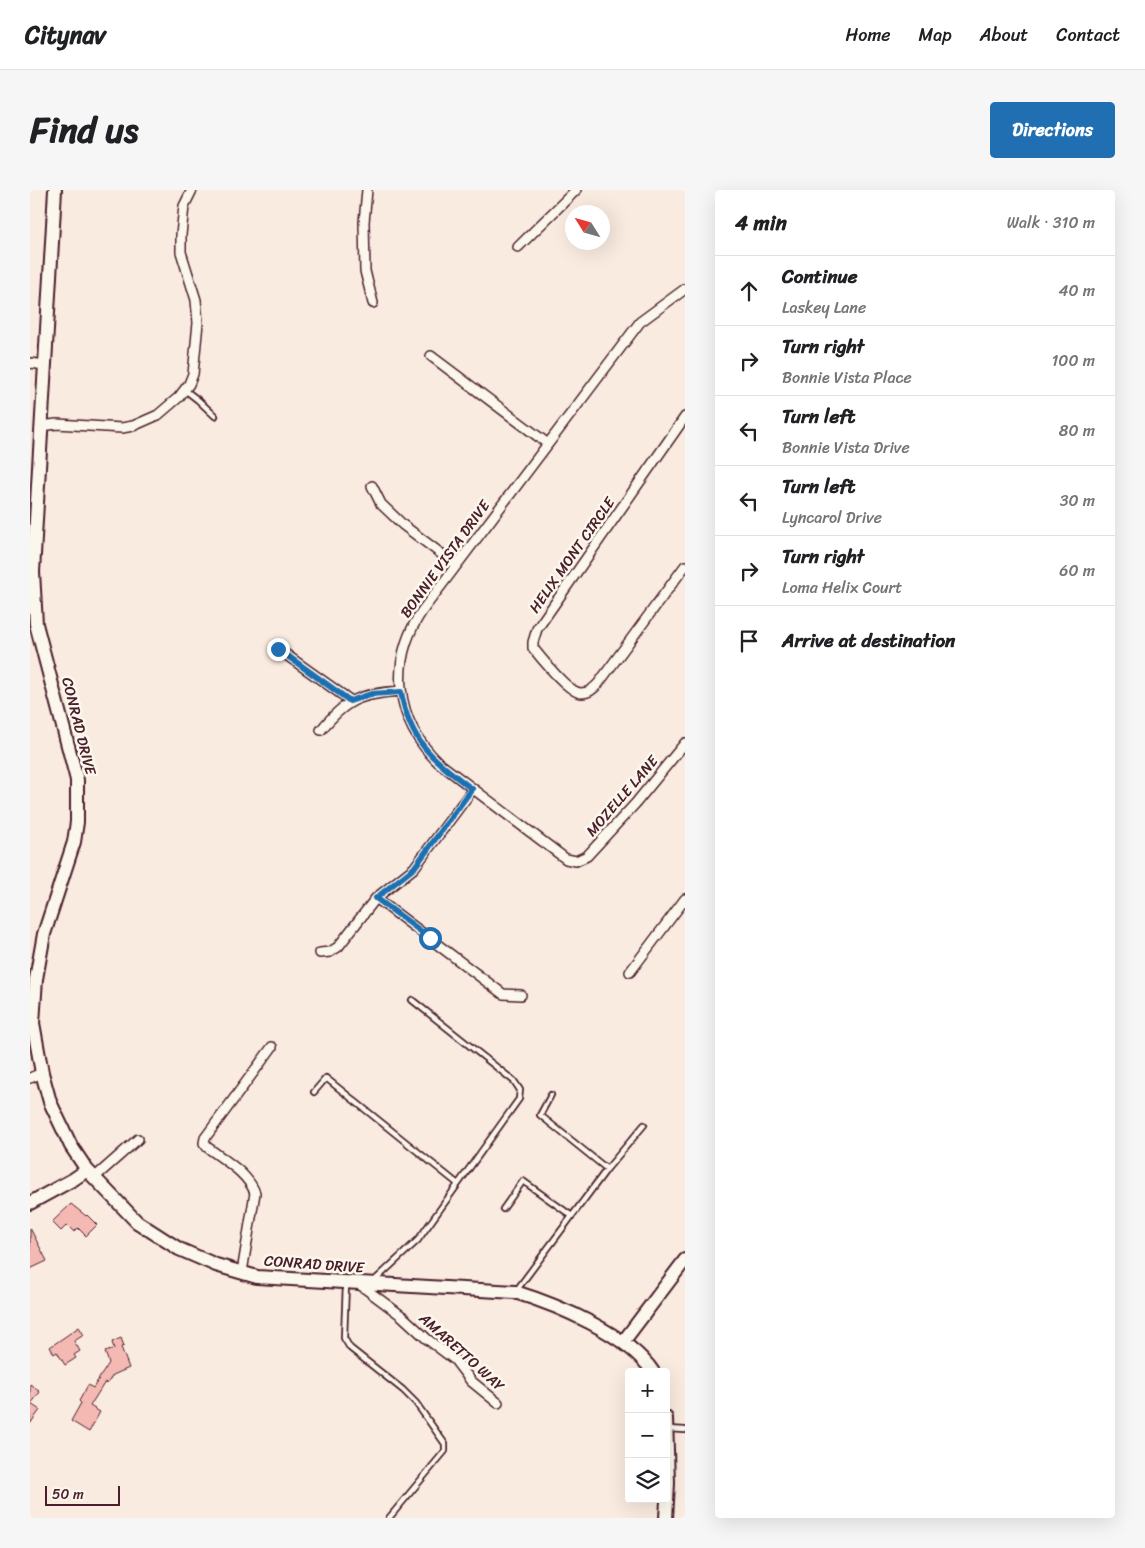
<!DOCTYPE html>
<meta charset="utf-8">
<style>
:root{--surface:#fff;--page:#f6f6f6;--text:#202124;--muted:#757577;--line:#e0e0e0;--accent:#1f6fb2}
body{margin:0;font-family:Sriracha,sans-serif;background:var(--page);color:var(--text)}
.controls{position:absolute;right:15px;bottom:15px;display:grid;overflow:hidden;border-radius:5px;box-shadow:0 5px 20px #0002}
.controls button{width:45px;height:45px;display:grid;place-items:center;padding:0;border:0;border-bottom:1px solid var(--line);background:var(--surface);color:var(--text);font:25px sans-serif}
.compass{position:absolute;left:535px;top:15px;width:45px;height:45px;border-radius:50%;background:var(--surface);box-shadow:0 5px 20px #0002;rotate:307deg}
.scale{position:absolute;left:15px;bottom:12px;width:75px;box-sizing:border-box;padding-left:5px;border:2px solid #4a1f2b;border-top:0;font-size:14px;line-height:18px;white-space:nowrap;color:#4a1f2b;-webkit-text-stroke:4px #fbf7ec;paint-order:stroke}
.stop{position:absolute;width:15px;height:15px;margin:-11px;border:4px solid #1f6fb2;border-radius:50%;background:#fff}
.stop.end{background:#1f6fb2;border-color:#fff;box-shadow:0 1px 5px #0008}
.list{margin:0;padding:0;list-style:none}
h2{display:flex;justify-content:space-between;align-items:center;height:65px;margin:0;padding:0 20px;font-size:21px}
h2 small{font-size:16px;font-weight:400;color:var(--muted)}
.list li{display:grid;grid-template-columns:32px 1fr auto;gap:15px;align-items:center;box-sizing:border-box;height:70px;padding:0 20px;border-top:1px solid var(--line)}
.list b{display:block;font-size:19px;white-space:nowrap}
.list p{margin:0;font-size:16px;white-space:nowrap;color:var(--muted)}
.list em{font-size:16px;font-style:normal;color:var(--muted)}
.icon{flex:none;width:28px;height:28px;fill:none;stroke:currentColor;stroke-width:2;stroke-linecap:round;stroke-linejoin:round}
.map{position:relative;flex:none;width:655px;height:1328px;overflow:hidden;border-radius:5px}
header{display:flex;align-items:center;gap:30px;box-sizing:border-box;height:70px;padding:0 25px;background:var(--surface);border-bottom:1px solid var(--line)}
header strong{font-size:24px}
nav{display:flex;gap:28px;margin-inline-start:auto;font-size:18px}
.intro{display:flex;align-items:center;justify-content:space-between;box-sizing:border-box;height:120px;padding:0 30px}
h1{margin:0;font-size:35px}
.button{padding:12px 22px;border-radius:5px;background:var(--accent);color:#fff;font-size:18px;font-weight:700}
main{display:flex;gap:30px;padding:0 30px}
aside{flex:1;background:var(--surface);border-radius:5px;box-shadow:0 5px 20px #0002}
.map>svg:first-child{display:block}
.building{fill:#f4b9b2;stroke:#4a1f2b}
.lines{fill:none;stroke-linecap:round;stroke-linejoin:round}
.lane-casing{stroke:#4a1f2b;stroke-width:8}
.street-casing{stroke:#4a1f2b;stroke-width:12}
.secondary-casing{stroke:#4a1f2b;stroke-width:16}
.lane{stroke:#fbf7ec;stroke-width:4.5}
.street{stroke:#fbf7ec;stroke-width:9}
.secondary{stroke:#fbf7ec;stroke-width:12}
.route{stroke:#1f6fb2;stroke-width:6}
.labels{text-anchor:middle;stroke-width:5;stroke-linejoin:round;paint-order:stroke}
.street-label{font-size:15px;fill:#4a1f2b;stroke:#fbf7ec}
</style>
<header>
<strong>Citynav</strong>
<nav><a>Home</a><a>Map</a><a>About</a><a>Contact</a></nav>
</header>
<div class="intro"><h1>Find us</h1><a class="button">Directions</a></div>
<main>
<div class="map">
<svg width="655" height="1328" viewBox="0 0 655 1328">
<rect width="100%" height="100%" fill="#faebe0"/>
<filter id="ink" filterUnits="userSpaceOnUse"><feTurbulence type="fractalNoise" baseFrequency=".02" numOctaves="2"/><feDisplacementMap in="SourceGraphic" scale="10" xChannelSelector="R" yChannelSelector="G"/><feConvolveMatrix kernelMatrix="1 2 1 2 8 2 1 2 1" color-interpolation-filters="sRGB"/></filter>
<g filter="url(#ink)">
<path class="building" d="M41,1014L56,1026L57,1025L67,1035L56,1046L48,1038L44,1042L37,1035L31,1041L22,1032Z
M0,1038L17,1071L0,1079Z
M49,1137L54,1145L44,1151L50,1161L44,1165L46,1168L35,1175L27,1162L24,1164L20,1157Z
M91,1148L94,1156L91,1157L99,1178L83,1185L77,1194L75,1192L60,1216L70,1222L59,1242L41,1231L51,1213L49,1211L58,1195L63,1198L79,1173L75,1162L84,1159L82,1152Z
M0,1194L10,1202L1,1214L10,1220L0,1234Z"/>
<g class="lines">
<g class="lane-casing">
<path id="lane" d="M155,200L168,210L185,226
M284,902L296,888L428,994
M521,905L510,925L577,979
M473,1019L493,991L542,1026
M343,1092L388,1050L489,909L490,900L484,891L382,810
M316,1094L314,1148L320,1158L373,1200L386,1213L415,1254V1261L359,1328
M486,1101L577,979L614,935
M638,1239L655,1240"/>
</g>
<g class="street-casing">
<path id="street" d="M337,0L334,32L335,81L343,113
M488,57L546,0
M655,99L610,132L392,421C358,472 365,531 409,573L536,669L546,671L557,666L605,614L655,553
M401,166L518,254
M0,173L15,175
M655,227L507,439L503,452V458C511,468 539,503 551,503C559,503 563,499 568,494L655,376
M11,236L27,234L92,238L103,236L128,225L149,207L159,194L163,184L168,133L166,110L151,62V45L154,16L162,0
M342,296L351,314L373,335L426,375
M248,459L321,511
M291,540C317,508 331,504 371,501
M346,708L473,804L491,805
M290,763L300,762L308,757L346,708L384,678L443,599
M600,782L655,709
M0,888L12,883
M64,988L108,949
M212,1082L225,1003C218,983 194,970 177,957L174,953L175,948L242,857
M329,1094L372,1126L397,1149L425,1170L441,1191L468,1213"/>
</g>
<g class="secondary-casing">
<path id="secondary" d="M25,0L3,382L6,434L47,590V632L44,652L14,744L6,789L3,833L12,883L20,912L41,956L57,980L107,1032L149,1059L186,1075L227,1087L485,1102C527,1115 598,1144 623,1182
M0,1013L44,989L57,980
M593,1152L655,1070
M636,1228L638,1293L636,1328"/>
</g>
<use href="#lane" class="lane"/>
<use href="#street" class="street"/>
<use href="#secondary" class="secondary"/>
</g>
</g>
<g class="lines" filter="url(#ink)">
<path class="route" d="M248,459L320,511L341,504L371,502C380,553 403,569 442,599L384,678L346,708L400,748"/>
</g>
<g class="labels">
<g class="street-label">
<text transform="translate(542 365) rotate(-55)" y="5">HELIX MONT CIRCLE</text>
<text transform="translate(415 369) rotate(-54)" y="5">BONNIE VISTA DRIVE</text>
<text transform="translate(49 536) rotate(76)" y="5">CONRAD DRIVE</text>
<text transform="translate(592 606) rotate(-49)" y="5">MOZELLE LANE</text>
<text transform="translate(284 1074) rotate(4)" y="5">CONRAD DRIVE</text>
<text transform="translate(432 1162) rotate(42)" y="5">AMARETTO WAY</text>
</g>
</g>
</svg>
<div class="controls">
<button>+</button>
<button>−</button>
<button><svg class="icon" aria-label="layers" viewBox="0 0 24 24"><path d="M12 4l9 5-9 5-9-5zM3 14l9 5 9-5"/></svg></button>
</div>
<svg class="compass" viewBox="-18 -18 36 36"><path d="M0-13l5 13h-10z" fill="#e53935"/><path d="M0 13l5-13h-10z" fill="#757577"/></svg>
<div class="scale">50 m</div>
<div class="stop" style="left:400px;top:748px"></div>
<div class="stop end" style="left:248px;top:459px"></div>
</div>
<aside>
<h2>4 min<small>Walk · 310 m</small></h2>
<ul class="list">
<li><svg class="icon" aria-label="ahead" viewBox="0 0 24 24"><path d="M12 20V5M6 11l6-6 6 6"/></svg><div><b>Continue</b><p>Laskey Lane</p></div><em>40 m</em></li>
<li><svg class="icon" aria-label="right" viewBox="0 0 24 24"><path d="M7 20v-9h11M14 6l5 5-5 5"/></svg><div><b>Turn right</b><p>Bonnie Vista Place</p></div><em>100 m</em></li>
<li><svg class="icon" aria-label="left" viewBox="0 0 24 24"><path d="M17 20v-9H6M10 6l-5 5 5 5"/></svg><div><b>Turn left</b><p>Bonnie Vista Drive</p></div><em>80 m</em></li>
<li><svg class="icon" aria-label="left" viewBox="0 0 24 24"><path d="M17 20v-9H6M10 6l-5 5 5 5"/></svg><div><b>Turn left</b><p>Lyncarol Drive</p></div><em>30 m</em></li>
<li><svg class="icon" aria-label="right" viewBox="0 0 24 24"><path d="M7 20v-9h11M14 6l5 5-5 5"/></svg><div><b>Turn right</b><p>Loma Helix Court</p></div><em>60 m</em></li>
<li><svg class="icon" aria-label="arrive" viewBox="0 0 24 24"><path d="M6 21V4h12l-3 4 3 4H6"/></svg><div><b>Arrive at destination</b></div></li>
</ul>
</aside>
</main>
